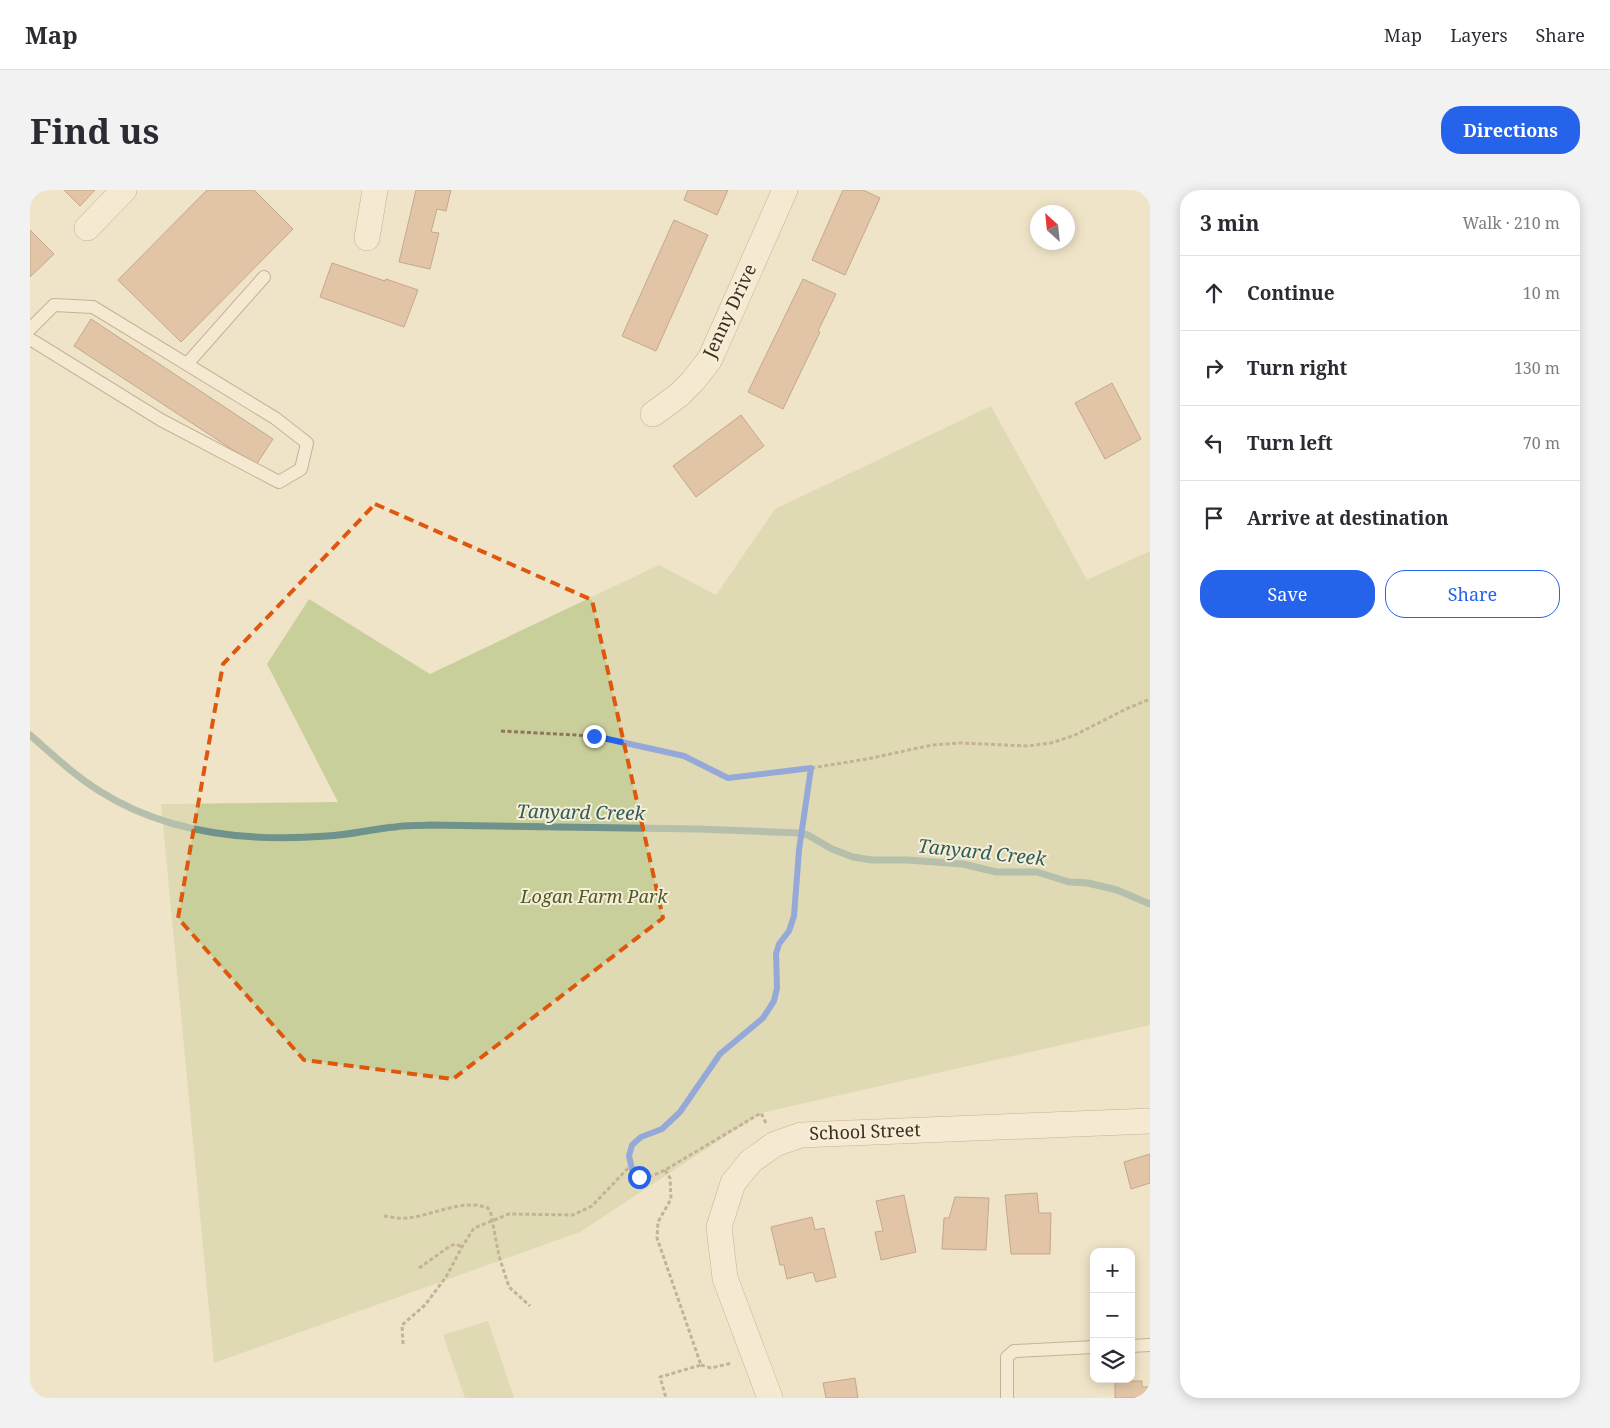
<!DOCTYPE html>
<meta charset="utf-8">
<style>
:root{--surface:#fff;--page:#f2f2f3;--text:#2b2b33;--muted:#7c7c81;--line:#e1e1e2;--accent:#2563eb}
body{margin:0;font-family:"Noto Serif",serif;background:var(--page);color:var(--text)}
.controls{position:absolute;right:15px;bottom:15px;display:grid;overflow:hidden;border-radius:10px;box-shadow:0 2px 12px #0003}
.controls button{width:45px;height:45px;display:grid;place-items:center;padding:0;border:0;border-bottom:1px solid var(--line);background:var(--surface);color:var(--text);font:25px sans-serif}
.compass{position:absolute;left:1000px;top:15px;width:45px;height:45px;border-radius:50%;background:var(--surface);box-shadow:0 2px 12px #0003;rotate:333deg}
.stop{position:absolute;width:15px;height:15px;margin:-11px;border:4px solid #2563eb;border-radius:50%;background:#fff}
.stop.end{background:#2563eb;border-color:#fff;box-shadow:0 1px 5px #0008}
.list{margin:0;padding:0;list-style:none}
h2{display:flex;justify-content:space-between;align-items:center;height:65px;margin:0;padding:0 20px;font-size:21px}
h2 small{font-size:16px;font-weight:400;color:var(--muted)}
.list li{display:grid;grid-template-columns:32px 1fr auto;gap:15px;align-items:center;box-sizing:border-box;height:75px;padding:0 20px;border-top:1px solid var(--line)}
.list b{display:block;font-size:19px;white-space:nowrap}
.list em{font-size:16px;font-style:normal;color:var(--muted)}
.actions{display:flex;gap:10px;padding:15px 20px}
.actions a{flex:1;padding:11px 0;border:1px solid var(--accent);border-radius:20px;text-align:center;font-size:18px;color:var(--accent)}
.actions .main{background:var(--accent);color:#fff}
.icon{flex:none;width:28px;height:28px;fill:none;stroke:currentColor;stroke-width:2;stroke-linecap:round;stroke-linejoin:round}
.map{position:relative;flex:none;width:1120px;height:1208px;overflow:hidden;border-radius:20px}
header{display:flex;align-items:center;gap:30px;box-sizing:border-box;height:70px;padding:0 25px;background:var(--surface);border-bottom:1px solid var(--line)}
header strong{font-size:24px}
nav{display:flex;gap:28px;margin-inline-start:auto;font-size:18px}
.intro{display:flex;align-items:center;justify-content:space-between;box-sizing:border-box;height:120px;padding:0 30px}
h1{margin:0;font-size:35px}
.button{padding:12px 22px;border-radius:20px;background:var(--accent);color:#fff;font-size:18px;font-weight:700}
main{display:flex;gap:30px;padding:0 30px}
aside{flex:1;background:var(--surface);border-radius:20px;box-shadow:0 2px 12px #0003}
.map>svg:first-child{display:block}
.green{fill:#c9cf9b}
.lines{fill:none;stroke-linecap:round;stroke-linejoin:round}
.stream{stroke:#6f938a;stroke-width:7}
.building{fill:#cf9f7d;stroke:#8d5f41}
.service-casing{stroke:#8d765c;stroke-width:14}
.minor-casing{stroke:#8d765c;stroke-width:26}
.path{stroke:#8d765c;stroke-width:3;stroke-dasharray:4 2.5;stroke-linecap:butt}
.service{stroke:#faf1dc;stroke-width:12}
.minor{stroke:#faf1dc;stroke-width:25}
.route{stroke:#2563eb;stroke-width:6}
.marked{fill:none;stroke:#df570d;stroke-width:4;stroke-dasharray:10 6;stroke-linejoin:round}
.labels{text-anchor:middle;stroke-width:4;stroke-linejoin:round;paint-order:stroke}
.street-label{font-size:18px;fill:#3d2e20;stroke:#f7eed8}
.park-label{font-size:18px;font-style:italic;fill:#4d5a26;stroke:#f7eed8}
.water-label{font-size:19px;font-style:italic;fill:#2f5d5a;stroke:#f7eed8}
</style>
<header>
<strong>Map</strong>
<nav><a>Map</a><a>Layers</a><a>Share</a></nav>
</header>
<div class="intro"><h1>Find us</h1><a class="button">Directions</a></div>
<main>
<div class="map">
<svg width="1120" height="1208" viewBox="0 0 1120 1208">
<rect width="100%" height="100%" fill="#f0e4c8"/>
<path class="green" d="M961,216L1057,390L1120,361V835L731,923L550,1042L184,1173L131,614L308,612L237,474L279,409L400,484L629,375L686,405L745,319Z
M458,1131L484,1207L482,1208H435L413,1145Z"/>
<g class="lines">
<path class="stream" d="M0,545C23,565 45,586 71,602C138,644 220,652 297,646C320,645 342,639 365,637C376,635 388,636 399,635L668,639L769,643L778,645L802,659L823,667L842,670H877L933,674L966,682H1007L1039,692L1058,693L1087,700L1120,714"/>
</g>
<path class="building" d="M34,0H65L50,16Z
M177,0H224L263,39L151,152L88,90Z
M386,0H421L416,21L407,19L401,42L409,43L400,79L369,72Z
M658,0H698L687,25L654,10Z
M813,0H833L850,8L815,85L782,70Z
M644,30L678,45L626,161L592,146Z
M0,40L24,64L0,87Z
M302,73L355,91L356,89L388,100L374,137L290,107Z
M773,89L806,104L788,141L790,142L753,219L718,202Z
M61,129L243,249L226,275L44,156Z
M1082,193L1111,249L1075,269L1045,213Z
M711,225L734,256L666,307L643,276Z
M1120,964V993L1101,999L1094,972Z
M1007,1003L1009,1023H1021L1020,1064H981L975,1005Z
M874,1005L886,1062L851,1070L845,1042L853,1041L846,1011Z
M925,1007L959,1008L956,1060L912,1059L914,1028H919Z
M782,1027L785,1040L794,1038L806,1087L786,1092L783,1082L757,1089L754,1075H750L741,1037Z
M825,1188L828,1208H796L793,1193Z
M1085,1191H1112V1197H1120V1208H1085Z"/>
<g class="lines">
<g class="service-casing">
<path id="service" d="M0,139L24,115L63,117L245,228L277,253L271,279L249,292L131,230L0,149
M157,174L234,87
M1101,1156L1120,1155
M977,1208V1167L984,1161L1064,1157"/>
</g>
<g class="minor-casing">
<path id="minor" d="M57,38L94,0
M337,48L345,0
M623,224L649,205L663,191L680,169L755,0
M740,1208L695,1088L689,1037L703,993L721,971L745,954L771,945L1120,931"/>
</g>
<path class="path" d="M471,541L564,546L654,566L698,588L781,578L837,569L902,555L930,553L997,556L1021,553L1045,545L1096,519L1120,509
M736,933L731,923L635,980L617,988L609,987L602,979L599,966L602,955L611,947L632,939L650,922L690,864L733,828L744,811L747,798L746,764L749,754L759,741L764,726L769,660L781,578
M635,980L640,988L641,1009L628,1032L627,1048L671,1175L630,1187L636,1208
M354,1026C361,1027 370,1029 377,1028C402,1026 433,1008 458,1018L461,1024L469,1066L479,1097L500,1116
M389,1078L420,1056L426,1054L432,1057
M373,1154L372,1135L395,1115L416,1087L432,1057L444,1038L479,1024L543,1025L562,1016L601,975
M671,1175L681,1178L702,1173"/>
<use href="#service" class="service"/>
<use href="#minor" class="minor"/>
</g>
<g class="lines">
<path class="route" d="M564,546L654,566L698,588L781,578L769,660L764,726L759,741L749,754L746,764L747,798L744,811L733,828L690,864L650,922L632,939L611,947L602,955L599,966L602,979L609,987"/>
</g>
<path d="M0 0H1120V1208H0ZM345,314L562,410L633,728L423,889L274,870L148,728L193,474Z" fill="#f0e4c8" fill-opacity=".55" fill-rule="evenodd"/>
<path class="marked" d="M345,314L562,410L633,728L423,889L274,870L148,728L193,474Z"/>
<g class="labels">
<g class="street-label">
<text transform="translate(700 121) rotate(-65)" y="6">Jenny Drive</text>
<text transform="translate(835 942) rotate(-2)" y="6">School Street</text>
</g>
<g class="park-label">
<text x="564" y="713">Logan Farm Park</text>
</g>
<g class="water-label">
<text transform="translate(551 622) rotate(1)" y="7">Tanyard Creek</text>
<text transform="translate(952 662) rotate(6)" y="7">Tanyard Creek</text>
</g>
</g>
</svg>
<div class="controls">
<button>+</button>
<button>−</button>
<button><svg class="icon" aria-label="layers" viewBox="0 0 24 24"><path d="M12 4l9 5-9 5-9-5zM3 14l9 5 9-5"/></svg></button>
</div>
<svg class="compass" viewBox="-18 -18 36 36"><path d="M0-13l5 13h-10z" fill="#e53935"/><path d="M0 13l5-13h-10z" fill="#7c7c81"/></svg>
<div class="stop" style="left:609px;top:987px"></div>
<div class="stop end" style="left:564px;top:546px"></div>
</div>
<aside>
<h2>3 min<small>Walk · 210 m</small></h2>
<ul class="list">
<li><svg class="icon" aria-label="ahead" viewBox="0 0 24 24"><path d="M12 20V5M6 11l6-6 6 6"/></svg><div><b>Continue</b></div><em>10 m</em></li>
<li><svg class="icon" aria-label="right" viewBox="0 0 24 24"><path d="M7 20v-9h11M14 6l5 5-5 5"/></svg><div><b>Turn right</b></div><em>130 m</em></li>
<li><svg class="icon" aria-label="left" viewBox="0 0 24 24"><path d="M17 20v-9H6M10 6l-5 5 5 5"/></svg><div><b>Turn left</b></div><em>70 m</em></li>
<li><svg class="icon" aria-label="arrive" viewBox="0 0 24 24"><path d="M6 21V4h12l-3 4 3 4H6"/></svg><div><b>Arrive at destination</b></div></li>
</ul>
<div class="actions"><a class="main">Save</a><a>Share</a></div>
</aside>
</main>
